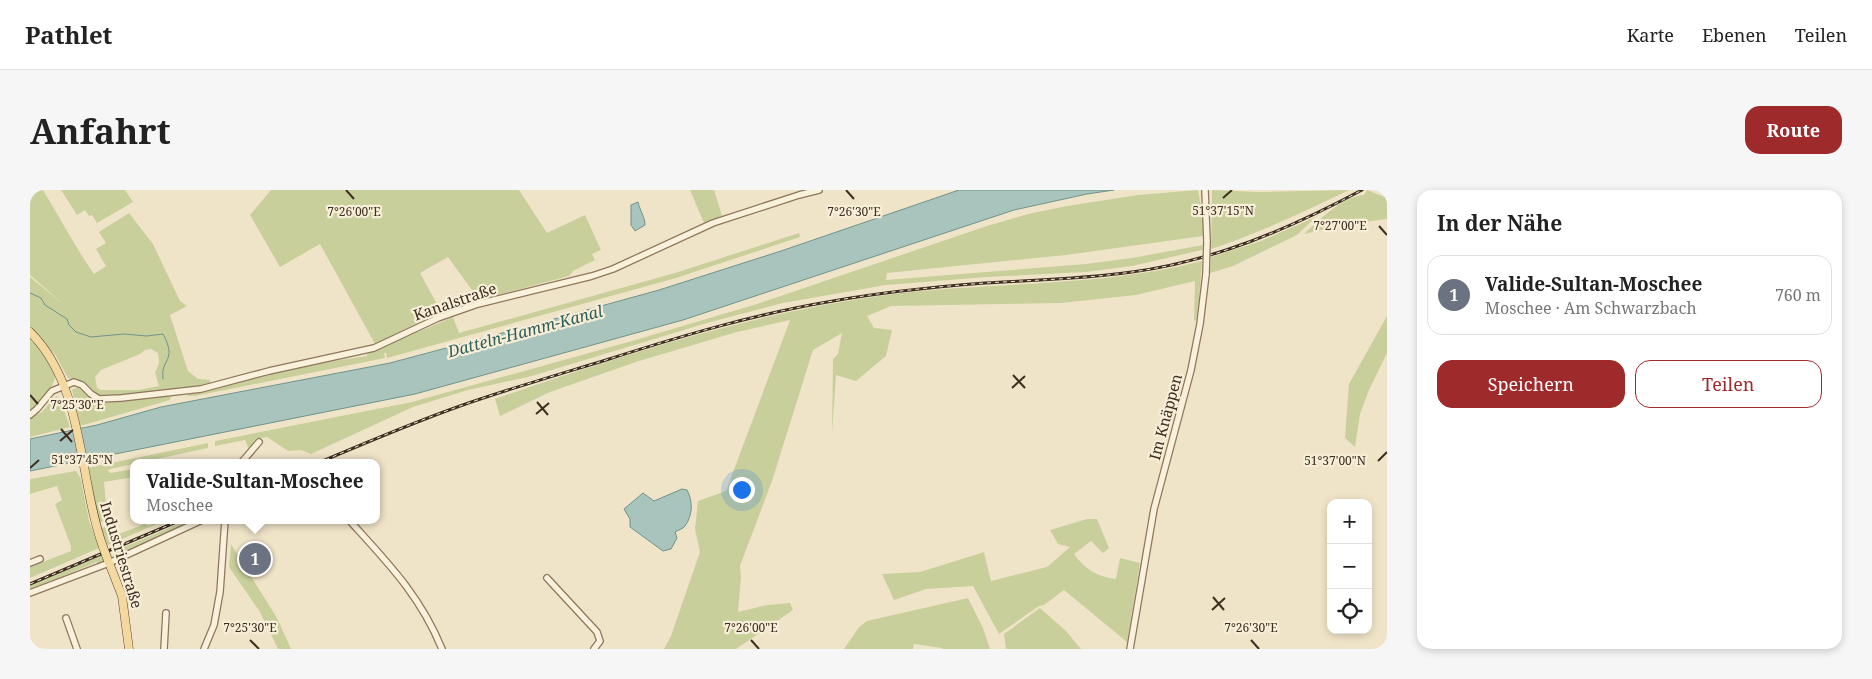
<!DOCTYPE html>
<html lang="de">
<meta charset="utf-8">
<style>
:root{--surface:#fff;--page:#f6f6f6;--text:#222;--muted:#767676;--line:#e0e0e0;--accent:#9e2a2b}
body{margin:0;font-family:"Noto Serif",serif;background:var(--page);color:var(--text)}
.controls{position:absolute;right:15px;bottom:15px;display:grid;overflow:hidden;border-radius:10px;box-shadow:0 2px 8px #0003}
.controls button{width:45px;height:45px;display:grid;place-items:center;padding:0;border:0;border-bottom:1px solid var(--line);background:var(--surface);color:var(--text);font:25px sans-serif}
.you{position:absolute;left:711px;top:299px;width:18px;height:18px;margin:-12px;border:4px solid #fff;border-radius:50%;background:#1a73e8;box-shadow:0 0 0 8px #1a73e833}
.badge{display:grid;place-items:center;width:32px;height:32px;border-radius:50%;background:var(--accent);color:#fff;font-size:16px;font-weight:700}
.pin{position:absolute;translate:-50% -50%;border:2px solid #fff;box-shadow:0 1px 5px #0006}
.popup{position:absolute;left:100px;top:269px;width:250px;height:65px;box-sizing:border-box;display:grid;place-content:center;border-radius:10px;background:var(--surface);filter:drop-shadow(0 1px 4px #0005);font-size:16px;white-space:nowrap;color:var(--muted)}
.popup b{font-size:19px;color:var(--text)}
.popup::after{content:'';position:absolute;left:50%;top:100%;margin-left:-10px;border:10px solid transparent;border-top-color:var(--surface)}
.list{margin:0;padding:0;list-style:none}
h2{display:flex;justify-content:space-between;align-items:center;height:65px;margin:0;padding:0 20px;font-size:21px}
h2 small{font-size:16px;font-weight:400;color:var(--muted)}
.list li{display:grid;grid-template-columns:32px 1fr auto;gap:15px;align-items:center;box-sizing:border-box;height:80px;margin:0 10px 10px;padding:0 10px;border:1px solid var(--line);border-radius:15px}
.list b{display:block;font-size:19px;white-space:nowrap}
.list p{margin:0;font-size:16px;white-space:nowrap;color:var(--muted)}
.list em{font-size:16px;font-style:normal;color:var(--muted)}
.actions{display:flex;gap:10px;padding:15px 20px}
.actions a{flex:1;padding:11px 0;border:1px solid var(--accent);border-radius:15px;text-align:center;font-size:18px;color:var(--accent)}
.actions .main{background:var(--accent);color:#fff}
.icon{flex:none;width:28px;height:28px;fill:none;stroke:currentColor;stroke-width:2;stroke-linecap:round;stroke-linejoin:round}
.map{position:relative;flex:none;width:1357px;height:459px;overflow:hidden;border-radius:15px}
header{display:flex;align-items:center;gap:30px;box-sizing:border-box;height:70px;padding:0 25px;background:var(--surface);border-bottom:1px solid var(--line)}
header strong{font-size:24px}
nav{display:flex;gap:28px;margin-inline-start:auto;font-size:18px}
.intro{display:flex;align-items:center;justify-content:space-between;box-sizing:border-box;height:120px;padding:0 30px}
h1{margin:0;font-size:35px}
.button{padding:12px 22px;border-radius:15px;background:var(--accent);color:#fff;font-size:18px;font-weight:700}
main{display:flex;gap:30px;padding:0 30px}
aside{flex:1;background:var(--surface);border-radius:15px;box-shadow:0 2px 8px #0003}
.map>svg:first-child{display:block}
.green{fill:#c9cf9b;fill-rule:evenodd}
.water{fill:#a9c4bc;stroke:#6f938a}
.lines{fill:none;stroke-linecap:round;stroke-linejoin:round}
.stream{stroke:#6f938a;stroke-width:1}
.minor-casing{stroke:#8d765c;stroke-width:8}
.major-casing{stroke:#5b4430;stroke-width:9}
.minor{stroke:#faf1dc;stroke-width:5.5}
.major{stroke:#f3d9a0;stroke-width:8}
.rail-casing{stroke:#3d2e20;stroke-width:3}
.rail{stroke:#f7eed8;stroke-width:1;stroke-dasharray:4;stroke-linecap:butt}
.minor-bridge-casing{stroke:#8d765c;stroke-width:8;stroke-linecap:butt}
.major-bridge-casing{stroke:#5b4430;stroke-width:9;stroke-linecap:butt}
.minor-bridge{stroke:#faf1dc;stroke-width:5.5}
.major-bridge{stroke:#f3d9a0;stroke-width:8}
.ticks{fill:none;stroke:#3d2e20;stroke-width:2}
.labels{text-anchor:middle;stroke-width:4.5;stroke-linejoin:round;paint-order:stroke}
.street-label{font-size:15px;fill:#3d2e20;stroke:#f7eed8}
.water-label{font-size:16px;font-style:italic;fill:#2f5d5a;stroke:#f7eed8}
.ticks-label{font-size:12px;text-anchor:middle;fill:#3d2e20;stroke:#f7eed8;stroke-width:4.5;stroke-linejoin:round;paint-order:stroke}
</style>
<header>
<strong>Pathlet</strong>
<nav><a>Karte</a><a>Ebenen</a><a>Teilen</a></nav>
</header>
<div class="intro"><h1>Anfahrt</h1><a class="button">Route</a></div>
<main>
<div class="map">
<svg width="1357" height="459" viewBox="0 0 1357 459">
<rect width="100%" height="100%" fill="#f0e4c8"/>
<path class="green" d="M0,0H13C30,28 45,57 64,84L76,76L66,59L76,53L69,42L99,23L123,54L150,111L157,116L140,125L158,181L168,189L180,190V194L165,198L76,207C61,204 54,190 38,188L26,166L0,137V87L33,114L0,85ZM121,159L128,163L129,173L125,183L129,196L109,200H71L67,198L65,187L71,180L110,164L115,160Z
M31,0H95L103,12L67,33L62,25L59,26L55,20L47,25Z
M241,0H489L517,43L555,25L571,60L562,64L565,70L543,81L539,86L449,110L418,67L390,83L411,121L345,154L290,54L250,77L220,25Z
M660,0H684L692,26L674,33Z
M1168,0L1171,17L1173,22V46L1036,65L857,83L856,90L1056,74L1102,68L1173,55L1172,60L1102,76L1056,82L956,87L856,95L753,113L677,133L502,186L438,200L383,217L281,264L271,260L258,261L237,247L226,249L219,259L215,250L185,256V251L382,212L602,151L727,114L957,36L998,24L1037,16L1108,5Z
M1182,0L1225,2L1319,0C1274,22 1229,43 1181,59Z
M1337,0L1357,8V29L1317,34L1274,44C1289,30 1313,6 1334,5Z
M1286,27L1267,45L1203,76L1180,83L1181,67L1231,51Z
M769,43L770,47L646,88L357,168L356,163H354L355,168L165,206H159L155,203L270,176L337,166V164L423,127L429,143L645,83Z
M1172,71L1169,110L1166,130L1164,131L1165,91L1106,105L1031,113L861,116L837,126L844,138L862,140L856,166L826,191L806,185L802,244L803,169L808,164L812,143L783,160L742,291L710,376L711,387L708,422L737,415L760,413L763,420L706,459H634L641,446L670,362L665,339L668,311L696,301L760,130L707,142L609,171L520,202L470,226L465,209C592,165 722,123 856,105C961,91 1068,98 1172,71Z
M1357,126V163L1339,200L1330,224L1325,257L1315,248L1319,194Z
M0,149L9,159L22,178L25,188L22,196L0,222Z
M45,198H49L65,210L72,212L141,206L140,210L50,236L42,200Z
M26,206L30,209L40,237L0,247V228L12,222Z
M178,253V258L80,279L78,281L80,283L104,279V287L74,292L76,314L79,327L76,330L69,333L57,278Z
M46,281L51,289L59,331L69,358L0,388V377L41,361V356L25,314L32,310L27,296L0,304V289Z
M1057,329H1067L1079,358L1073,363L1061,351L1044,364C1055,379 1067,387 1086,389L1090,368L1110,373L1097,452L1034,400L1014,415L1009,416L969,444L943,396L896,399L864,410L852,384L890,382L954,362L961,391L1017,377L1040,357L1028,354L1020,340Z
M131,330H136L76,356L70,339L82,334L86,345L115,334L118,336Z
M158,330H168L89,366L82,368L87,360Z
M201,354L247,428L261,459H248L230,422L199,377Z
M72,365L74,371L68,374L67,372L0,400V396Z
M938,408L953,438L960,459H912V458L884,454L883,459H814L829,437L837,431Z
M1010,418L1036,441L1051,459H976L974,444Z"/>
<path class="water" d="M929,0H1084L1057,4L984,20L653,130L385,204L0,281V249L67,235L131,217L360,173L506,134L629,100L751,61Z
M608,12C610,21 615,27 615,35L605,41L601,35V15Z
M652,299L657,300C663,311 663,325 655,336C653,339 648,340 645,342L647,348L641,359L633,361L600,337V329L594,319L613,303L624,311Z"/>
<g class="lines">
<path class="stream" d="M0,103L11,108L15,115L37,129L39,135L46,142L61,147L94,144L117,146L133,144C148,172 130,168 133,189"/>
<g class="minor-casing">
<path id="minor" d="M1175,0L1177,51
M0,225L7,219L22,201L44,192L52,195L61,204L69,209L91,208L171,199L239,181L344,158L408,128L448,114L562,86L583,79L683,33L769,5L789,0
M211,273L229,252
M319,330C357,372 390,405 412,459
M0,373L10,369
M517,388L567,442L570,451L564,459
M0,403L79,373L172,330
M36,428L47,459
M134,459L136,423
M174,459L184,435L190,402L195,330
M1100,459L1124,319L1161,180L1170,134L1176,84"/>
</g>
<g class="major-casing">
<path id="major" d="M0,142C55,197 48,287 73,357
M76,365L92,406L99,459"/>
</g>
<use href="#minor" class="minor"/>
<use href="#major" class="major"/>
<g class="rail-casing">
<path id="rail" d="M288,273C335,253 382,233 430,216C478,199 527,185 576,170C651,146 725,124 803,111C853,102 904,97 955,93C1004,90 1053,89 1102,82C1184,71 1259,39 1332,0
M0,394L151,330"/>
</g>
<use href="#rail" class="rail"/>
<g class="minor-bridge-casing">
<path id="minor-bridge" d="M1176,84L1177,51"/>
</g>
<g class="major-bridge-casing">
<path id="major-bridge" d="M73,357L76,365"/>
</g>
<use href="#minor-bridge" class="minor-bridge"/>
<use href="#major-bridge" class="major-bridge"/>
</g>
<path class="ticks" d="M316,0L324,9M816,0L824,9M1193,8L1202,0M1349,36L1357,45M983,185L995,198M982,198L995,186M0,205L8,214M507,212L518,225M506,224L519,213M31,239L42,252M30,251L43,240M1348,271L1357,262M0,278L9,270M1183,407L1194,420M1182,420L1195,408M220,450L229,459M721,450L729,459M1221,450L1229,459"/>
<g class="labels">
<g class="street-label">
<text transform="translate(425 112) rotate(-19)" y="5">Kanalstraße</text>
<text transform="translate(1136 227) rotate(-75)" y="5">Im Knäppen</text>
<text transform="translate(91 365) rotate(73)" y="5">Industriestraße</text>
</g>
<g class="water-label">
<text transform="translate(495 141) rotate(-15)" y="6">Datteln-Hamm-Kanal</text>
</g>
</g>
<g class="ticks-label">
<text x="1193" y="25">51°37'15"N</text>
<text x="324" y="26">7°26'00"E</text>
<text x="824" y="26">7°26'30"E</text>
<text x="1310" y="40">7°27'00"E</text>
<text x="47" y="219">7°25'30"E</text>
<text x="52" y="274">51°37'45"N</text>
<text x="1305" y="275">51°37'00"N</text>
<text x="220" y="442">7°25'30"E</text>
<text x="721" y="442">7°26'00"E</text>
<text x="1221" y="442">7°26'30"E</text>
</g>
</svg>
<div class="controls">
<button>+</button>
<button>−</button>
<button><svg class="icon" aria-label="locate" viewBox="0 0 24 24"><circle cx="12" cy="12" r="6"/><path d="M12 2v4M12 18v4M2 12h4M18 12h4"/></svg></button>
</div>
<div class="you"></div>
<div class="pin badge" style="left:225px;top:369px;background:#6b7280">1</div>
<div class="popup"><b>Valide-Sultan-Moschee</b>Moschee</div>
</div>
<aside>
<h2>In der Nähe<small></small></h2>
<ul class="list">
<li><span class="badge" style="background:#6b7280">1</span><div><b>Valide-Sultan-Moschee</b><p>Moschee · Am Schwarzbach</p></div><em>760 m</em></li>
</ul>
<div class="actions"><a class="main">Speichern</a><a>Teilen</a></div>
</aside>
</main>
